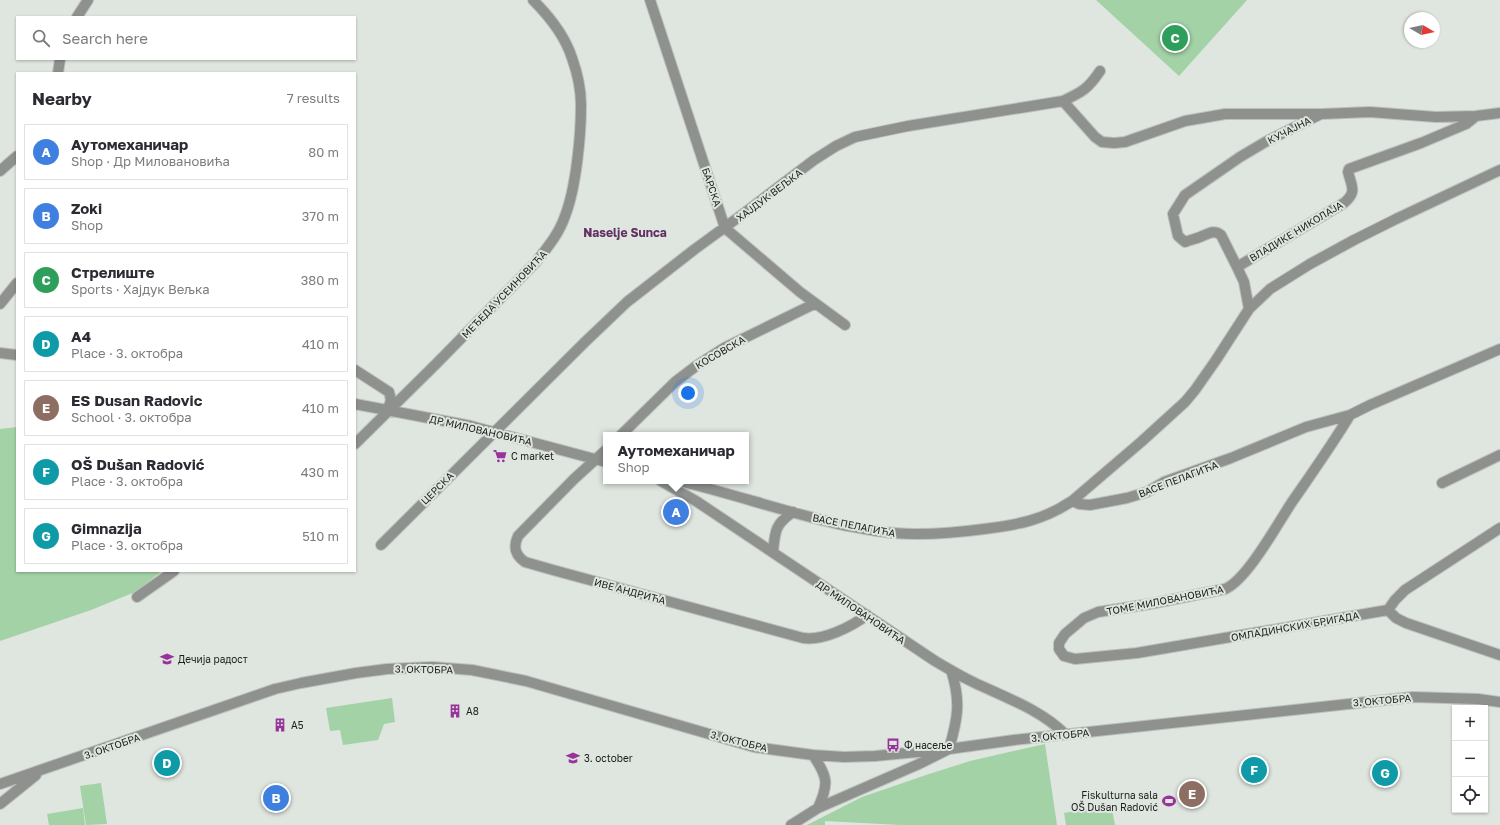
<!DOCTYPE html>
<meta charset="utf-8">
<style>
:root{--surface:#fff;--page:#f7f7f7;--text:#2b2b33;--muted:#7c7c81;--line:#e1e1e2;--accent:#2563eb}
body{margin:0;font-family:"Golos Text",sans-serif;background:var(--page);color:var(--text)}
.controls{position:absolute;right:12px;bottom:12px;display:grid;overflow:hidden;border-radius:0px;box-shadow:0 1px 3px #0004}
.controls button{width:36px;height:36px;display:grid;place-items:center;padding:0;border:0;border-bottom:1px solid var(--line);background:var(--surface);color:var(--text);font:20px sans-serif}
.compass{position:absolute;left:1404px;top:12px;width:36px;height:36px;border-radius:50%;background:var(--surface);box-shadow:0 1px 3px #0004;rotate:99deg}
.you{position:absolute;left:688px;top:393px;width:14px;height:14px;margin:-10px;border:3px solid #fff;border-radius:50%;background:#1a73e8;box-shadow:0 0 0 6px #1a73e833}
.badge{display:grid;place-items:center;width:26px;height:26px;border-radius:50%;background:var(--accent);color:#fff;font-size:13px;font-weight:700}
.pin{position:absolute;translate:-50% -50%;border:2px solid #fff;box-shadow:0 1px 4px #0006}
.popup{position:absolute;left:603px;top:432px;width:146px;height:52px;box-sizing:border-box;display:grid;place-content:center;border-radius:0px;background:var(--surface);filter:drop-shadow(0 1px 3px #0005);font-size:13px;white-space:nowrap;color:var(--muted)}
.popup b{font-size:15px;color:var(--text)}
.popup::after{content:'';position:absolute;left:50%;top:100%;margin-left:-8px;border:8px solid transparent;border-top-color:var(--surface)}
.list{margin:0;padding:0;list-style:none}
h2{display:flex;justify-content:space-between;align-items:center;height:52px;margin:0;padding:0 16px;font-size:17px}
h2 small{font-size:13px;font-weight:400;color:var(--muted)}
.list li{display:grid;grid-template-columns:26px 1fr auto;gap:12px;align-items:center;box-sizing:border-box;height:56px;margin:0 8px 8px;padding:0 8px;border:1px solid var(--line);border-radius:0px}
.list b{display:block;font-size:15px;white-space:nowrap}
.list p{margin:0;font-size:13px;white-space:nowrap;color:var(--muted)}
.list em{font-size:13px;font-style:normal;color:var(--muted)}
.icon{flex:none;width:22px;height:22px;fill:none;stroke:currentColor;stroke-width:2;stroke-linecap:round;stroke-linejoin:round}
.map{position:relative;flex:none;width:1500px;height:825px;overflow:hidden}
.search{position:absolute;background:var(--surface);box-shadow:0 1px 3px #0004;left:16px;top:16px;width:340px;height:44px;display:flex;align-items:center;gap:10px;box-sizing:border-box;padding:0 14px;border-radius:0px;color:var(--muted);font-size:15px}
.panel{position:absolute;background:var(--surface);box-shadow:0 1px 3px #0004;left:16px;top:72px;width:340px;height:500px;border-radius:0px}
.map>svg:first-child{display:block}
.green{fill:#a3d2a7}
.lines{fill:none;stroke-linecap:round;stroke-linejoin:round}
.minor-casing{stroke:#bcc1bc;stroke-width:12}
.minor{stroke:#8f918f;stroke-width:10}
.labels{text-anchor:middle;stroke-width:4;stroke-linejoin:round;paint-order:stroke}
.street-label{font-size:10px;fill:#1b1e1b;stroke:#dfe5df}
.poi-label{font-size:10px;fill:#1b1e1b;stroke:#dfe5df;text-anchor:start}
.quarter-label{font-size:12px;font-weight:bold;fill:#613061;stroke:#dfe5df}
</style>
<div class="map">
<svg width="1500" height="825" viewBox="0 0 1500 825">
<rect width="100%" height="100%" fill="#dfe5df"/>
<path class="green" d="M1096,0H1247L1179,76Z
M17,427V571H162L135,592L91,610L0,641V429Z
M392,698L395,722L384,724L378,740L343,745L340,730L330,731L326,708Z
M1045,744L1057,825H900L825,821V825H807L862,797L926,775L970,761Z
M101,783L107,824L86,825L80,786Z
M1111,805L1115,825H1066L1064,813Z
M83,808L85,825H49L47,814Z"/>
<g class="lines">
<g class="minor-casing">
<path id="minor" d="M650,0L725,228L800,292L845,325
M77,17L88,0
M58,73L60,59
M1063,101L1095,137L1102,142L1114,143L1125,142L1185,121L1225,114H1321L1370,112L1436,117L1476,116L1500,113
M0,171L17,156
M1237,267L1221,235C1214,229 1208,234 1200,237C1195,239 1190,240 1185,242L1178,236L1173,214L1185,195L1240,157L1267,141L1319,115
M0,304L17,283
M1249,309L1244,282L1237,267L1344,203C1357,192 1352,187 1348,172L1349,169L1421,143L1466,124L1476,116
M0,353L17,355
M355,370L389,392L391,400L388,409
M355,404L471,426L606,462
M1350,415C1332,445 1312,473 1292,502C1278,523 1247,580 1225,589L1150,604L1098,612L1084,618L1065,634L1059,643V649L1064,656L1075,659L1137,653L1388,610L1395,600L1405,590L1500,528
M621,435L675,382L696,366L724,348L814,304
M355,444L437,363L536,262C547,248 559,234 565,216C576,188 581,136 581,105C581,89 577,72 572,58C565,36 549,16 533,0
M606,450L574,479L518,536C513,547 515,555 525,562L553,570L803,638C823,641 851,627 867,615
M661,481L696,501L935,661C947,668 960,676 973,682C1004,697 1040,709 1065,734
M679,481C734,494 788,513 843,525C859,528 877,532 894,533C924,536 954,533 984,529C1017,525 1044,520 1072,501L1079,504L1090,505L1127,498L1147,492L1164,482L1231,458L1306,427L1350,415L1370,405L1500,349
M1442,483L1500,455
M1072,501L1141,442L1185,402L1195,390L1216,360L1249,309L1270,289L1310,264L1354,240L1396,219L1500,170
M381,545L585,342L627,302L695,249L743,214L814,160L836,146L855,137L908,126L1063,101C1082,92 1088,89 1100,71
M773,552C775,531 775,524 793,512
M137,597L174,571
M1388,610L1396,618L1406,623L1500,655
M813,755C828,777 829,784 818,808
M0,784L275,689L301,683L356,673L387,669L432,667L472,670L526,681L754,747L813,755L844,757L875,756L949,749L1014,740L1413,697L1478,699L1500,702
M0,804L36,775
M791,825L818,808L919,764L949,749C958,718 961,701 951,670"/>
</g>
<use href="#minor" class="minor"/>
</g>
<defs>
<g id="supermarket-bare" transform="scale(1.08)"><path d="M-6-5.5h2.5l.6 2H6L4.5 2H-2.5L-4.4-4H-6ZM-1.5 3.2a1.3 1.3 0 1 0 .1 0ZM3 3.2a1.3 1.3 0 1 0 .1 0Z" fill="#973399" stroke="#dfe5df" stroke-width="2.5" paint-order="stroke"/></g>
<g id="school-bare" transform="scale(1.08)"><path d="M0-5L7-2L0 1L-7-2ZM-4 1L0 2.5L4 1V4Q0 6-4 4Z" fill="#973399" stroke="#dfe5df" stroke-width="2.5" paint-order="stroke"/></g>
<g id="building-bare" transform="scale(1.08)"><path d="M-4-6H4V6H1V3H-1V6H-4ZM-2.5-4.3h1.7v1.8h-1.7ZM.8-4.3h1.7v1.8H.8ZM-2.5-1h1.7V.8h-1.7ZM.8-1h1.7V.8H.8Z" fill="#973399" stroke="#dfe5df" stroke-width="2.5" paint-order="stroke"/></g>
<g id="bus-bare" transform="scale(1.08)"><path d="M-5-6H5V4H4V6H2V4H-2V6H-4V4H-5ZM-3.5-4V0h7V-4ZM-3.5 1.2v1.5H-2V1.2ZM2 1.2v1.5H3.5V1.2Z" fill="#973399" stroke="#dfe5df" stroke-width="2.5" paint-order="stroke"/></g>
<g id="stadium-bare" transform="scale(1.08)"><path d="M0-5a6.5 5 0 1 0 0 10a6.5 5 0 1 0 0-10ZM-3.5-1.8h7v3.6h-7Z" fill="#973399" stroke="#dfe5df" stroke-width="2.5" paint-order="stroke"/></g>
</defs>
<g fill-rule="evenodd">
<use href="#supermarket-bare" x="500" y="456"/>
<use href="#school-bare" x="167" y="659"/>
<use href="#building-bare" x="455" y="711"/>
<use href="#building-bare" x="280" y="725"/>
<use href="#bus-bare" x="893" y="745"/>
<use href="#school-bare" x="573" y="758"/>
<use href="#stadium-bare" x="1169" y="801"/>
</g>
<g class="labels">
<g class="street-label">
<text transform="translate(1289 130) rotate(-27)" y="4">КУЧАЈНА</text>
<text transform="translate(712 187) rotate(71)" y="4">БАРСКА</text>
<text transform="translate(769 195) rotate(-37)" y="4">ХАЈДУК ВЕЉКА</text>
<text transform="translate(1296 231) rotate(-31)" y="4">ВЛАДИКЕ НИКОЛАЈА</text>
<text transform="translate(504 294) rotate(-46)" y="4">МЕЂЕДА УСЕИНОВИЋА</text>
<text transform="translate(720 352) rotate(-30)" y="4">КОСОВСКА</text>
<text transform="translate(481 430) rotate(13)" y="4">ДР МИЛОВАНОВИЋА</text>
<text transform="translate(1178 479) rotate(-21)" y="4">ВАСЕ ПЕЛАГИЋА</text>
<text transform="translate(437 488) rotate(-45)" y="4">ЦЕРСКА</text>
<text transform="translate(854 525) rotate(11)" y="4">ВАСЕ ПЕЛАГИЋА</text>
<text transform="translate(630 591) rotate(15)" y="4">ИВЕ АНДРИЋА</text>
<text transform="translate(1165 600) rotate(-11)" y="4">ТОМЕ МИЛОВАНОВИЋА</text>
<text transform="translate(861 612) rotate(34)" y="4">ДР МИЛОВАНОВИЋА</text>
<text transform="translate(1295 626) rotate(-10)" y="4">ОМЛАДИНСКИХ БРИГАДА</text>
<text transform="translate(424 669) rotate(1)" y="4">3. ОКТОБРА</text>
<text transform="translate(1382 700) rotate(-5)" y="4">3. ОКТОБРА</text>
<text transform="translate(1060 735) rotate(-6)" y="4">3. ОКТОБРА</text>
<text transform="translate(739 741) rotate(14)" y="4">3. ОКТОБРА</text>
<text transform="translate(112 746) rotate(-19)" y="4">3. ОКТОБРА</text>
</g>
<g class="poi-label">
<text x="511" y="460">C market</text>
<text x="178" y="663">Дечија радост</text>
<text x="466" y="715">A8</text>
<text x="291" y="729">A5</text>
<text x="904" y="749">Ф насеље</text>
<text x="584" y="762">3. october</text>
<text x="1158" y="799" text-anchor="end">Fiskulturna sala<tspan x="1158" dy="12">OŠ Dušan Radović</tspan></text>
</g>
<g class="quarter-label">
<text x="625" y="237">Naselje Sunca</text>
</g>
</g>
</svg>
<div class="controls">
<button>+</button>
<button>−</button>
<button><svg class="icon" aria-label="locate" viewBox="0 0 24 24"><circle cx="12" cy="12" r="6"/><path d="M12 2v4M12 18v4M2 12h4M18 12h4"/></svg></button>
</div>
<svg class="compass" viewBox="-18 -18 36 36"><path d="M0-13l5 13h-10z" fill="#e53935"/><path d="M0 13l5-13h-10z" fill="#7c7c81"/></svg>
<div class="you"></div>
<div class="pin badge" style="left:676px;top:512px;background:#3f7fe0">A</div>
<div class="popup"><b>Аутомеханичар</b>Shop</div>
<div class="pin badge" style="left:276px;top:798px;background:#3f7fe0">B</div>
<div class="pin badge" style="left:1175px;top:38px;background:#2e9e5b">C</div>
<div class="pin badge" style="left:167px;top:763px;background:#0f9aa8">D</div>
<div class="pin badge" style="left:1192px;top:794px;background:#8d6e63">E</div>
<div class="pin badge" style="left:1254px;top:770px;background:#0f9aa8">F</div>
<div class="pin badge" style="left:1385px;top:773px;background:#0f9aa8">G</div>
<div class="search"><svg class="icon" aria-label="search" viewBox="0 0 24 24"><circle cx="10" cy="10" r="6"/><path d="M15 15l6 6"/></svg>Search here</div>
<section class="panel">
<h2>Nearby<small>7 results</small></h2>
<ul class="list">
<li><span class="badge" style="background:#3f7fe0">A</span><div><b>Аутомеханичар</b><p>Shop · Др Миловановића</p></div><em>80 m</em></li>
<li><span class="badge" style="background:#3f7fe0">B</span><div><b>Zoki</b><p>Shop</p></div><em>370 m</em></li>
<li><span class="badge" style="background:#2e9e5b">C</span><div><b>Стрелиште</b><p>Sports · Хајдук Вељка</p></div><em>380 m</em></li>
<li><span class="badge" style="background:#0f9aa8">D</span><div><b>A4</b><p>Place · 3. октобра</p></div><em>410 m</em></li>
<li><span class="badge" style="background:#8d6e63">E</span><div><b>ES Dusan Radovic</b><p>School · 3. октобра</p></div><em>410 m</em></li>
<li><span class="badge" style="background:#0f9aa8">F</span><div><b>OŠ Dušan Radović</b><p>Place · 3. октобра</p></div><em>430 m</em></li>
<li><span class="badge" style="background:#0f9aa8">G</span><div><b>Gimnazija</b><p>Place · 3. октобра</p></div><em>510 m</em></li>
</ul>
</section>
</div>
